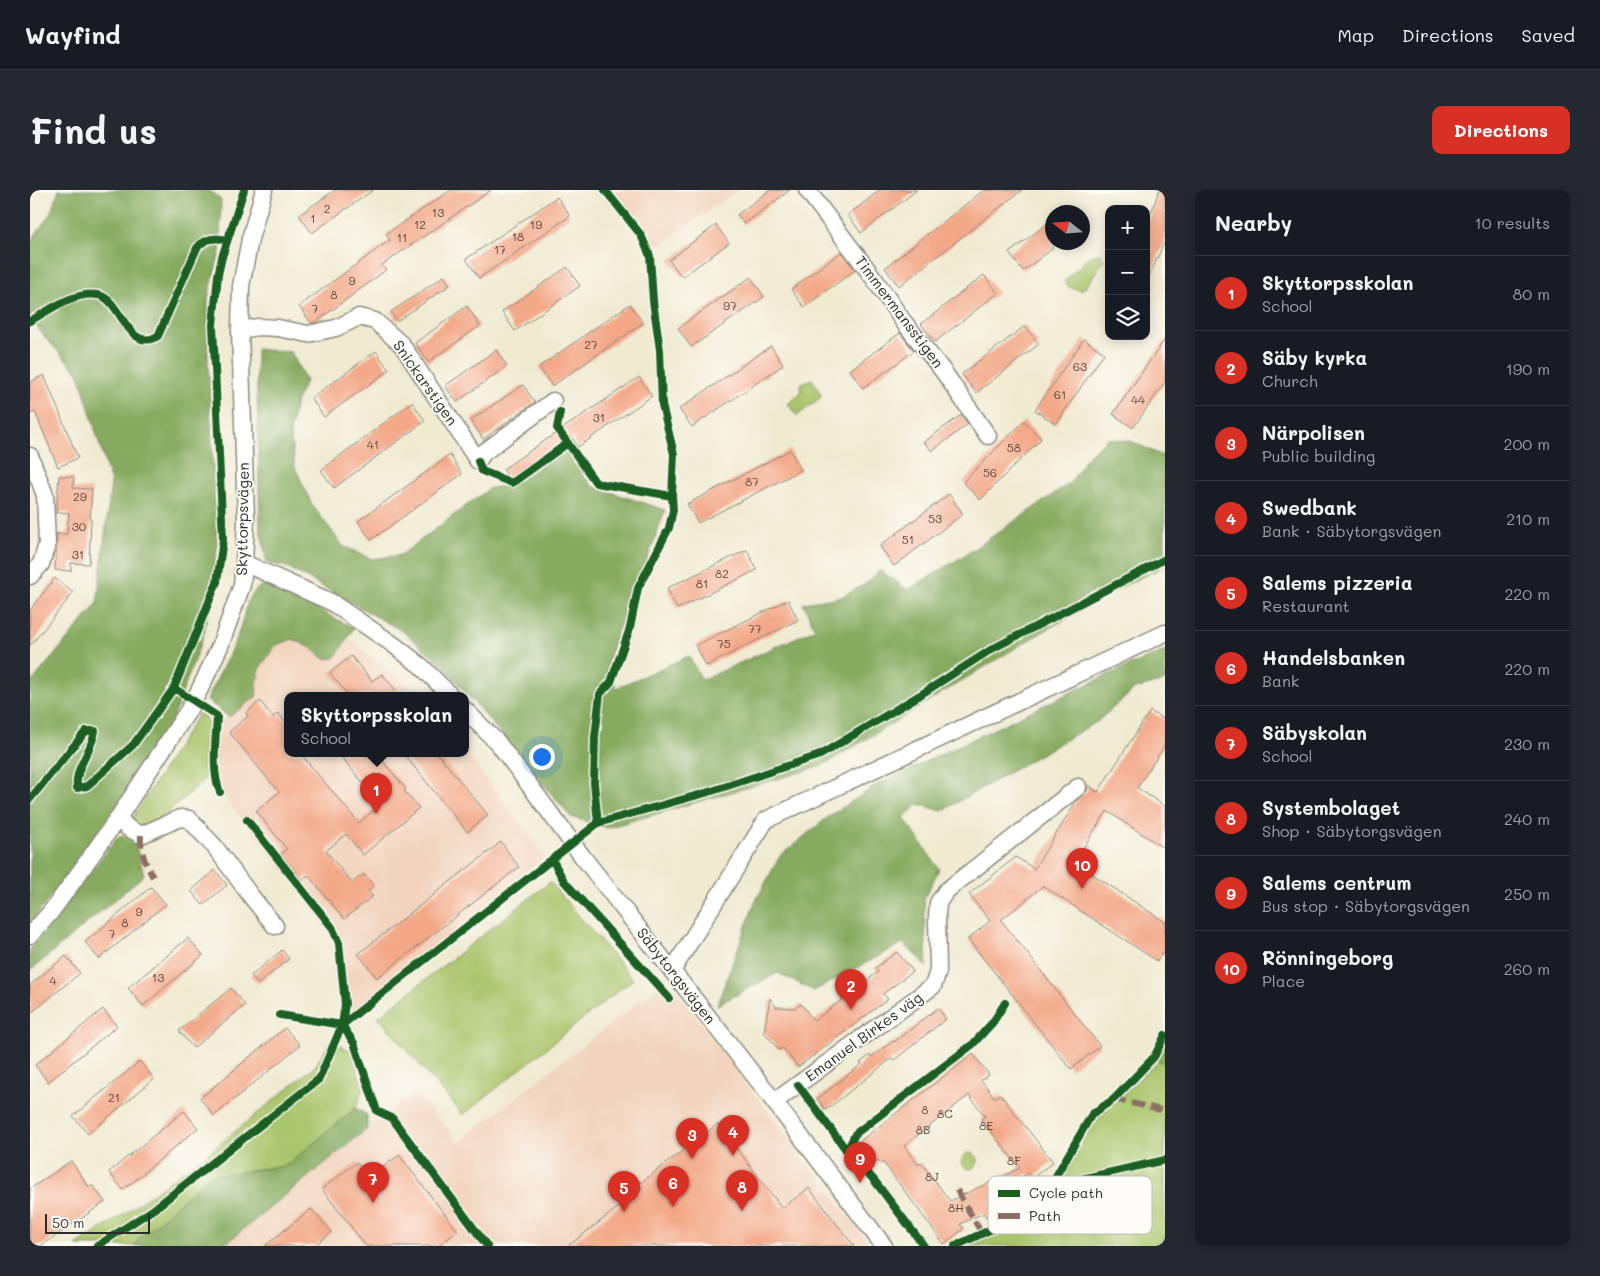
<!DOCTYPE html>
<meta charset="utf-8">
<style>
:root{--surface:#171b24;--page:#242831;--text:#f1f3f6;--muted:#9ea1a6;--line:#363941;--accent:#d93025}
body{margin:0;font-family:Mali,sans-serif;background:var(--page);color:var(--text)}
.controls{position:absolute;right:15px;top:15px;display:grid;overflow:hidden;border-radius:10px;box-shadow:0 2px 12px #0003}
.controls button{width:45px;height:45px;display:grid;place-items:center;padding:0;border:0;border-bottom:1px solid var(--line);background:var(--surface);color:var(--text);font:25px sans-serif}
.compass{position:absolute;left:1015px;top:15px;width:45px;height:45px;border-radius:50%;background:var(--surface);box-shadow:0 2px 12px #0003;rotate:287deg}
.scale{position:absolute;left:15px;bottom:12px;width:105px;box-sizing:border-box;padding-left:5px;border:2px solid #2b2b2b;border-top:0;font-size:14px;line-height:18px;white-space:nowrap;color:#2b2b2b;-webkit-text-stroke:4px #fdfcf7;paint-order:stroke}
.you{position:absolute;left:511px;top:566px;width:18px;height:18px;margin:-12px;border:4px solid #fff;border-radius:50%;background:#1a73e8;box-shadow:0 0 0 8px #1a73e833}
.badge{display:grid;place-items:center;width:32px;height:32px;border-radius:50%;background:var(--accent);color:#fff;font-size:16px;font-weight:700}
.pin{position:absolute;translate:-50% -41px;filter:drop-shadow(0 1px 2px #0008)}
.pin::after{content:'';position:absolute;top:26px;width:18px;height:15px;background:inherit;clip-path:polygon(0 0,100% 0,50% 100%)}
.popup{position:absolute;left:254px;top:502px;width:185px;height:65px;box-sizing:border-box;display:grid;place-content:center;border-radius:10px;background:var(--surface);filter:drop-shadow(0 1px 4px #0005);font-size:16px;white-space:nowrap;color:var(--muted)}
.popup b{font-size:19px;color:var(--text)}
.popup::after{content:'';position:absolute;left:50%;top:100%;margin-left:-10px;border:10px solid transparent;border-top-color:var(--surface)}
.list{margin:0;padding:0;list-style:none}
h2{display:flex;justify-content:space-between;align-items:center;height:65px;margin:0;padding:0 20px;font-size:21px}
h2 small{font-size:16px;font-weight:400;color:var(--muted)}
.list li{display:grid;grid-template-columns:32px 1fr auto;gap:15px;align-items:center;box-sizing:border-box;height:75px;padding:0 20px;border-top:1px solid var(--line)}
.list b{display:block;font-size:19px;white-space:nowrap}
.list p{margin:0;font-size:16px;white-space:nowrap;color:var(--muted)}
.list em{font-size:16px;font-style:normal;color:var(--muted)}
.icon{flex:none;width:28px;height:28px;fill:none;stroke:currentColor;stroke-width:2;stroke-linecap:round;stroke-linejoin:round}
.map{position:relative;flex:none;width:1135px;height:1056px;overflow:hidden;border-radius:10px}
header{display:flex;align-items:center;gap:30px;box-sizing:border-box;height:70px;padding:0 25px;background:var(--surface);border-bottom:1px solid var(--line)}
header strong{font-size:24px}
nav{display:flex;gap:28px;margin-inline-start:auto;font-size:18px}
.intro{display:flex;align-items:center;justify-content:space-between;box-sizing:border-box;height:120px;padding:0 30px}
h1{margin:0;font-size:35px}
.button{padding:12px 22px;border-radius:10px;background:var(--accent);color:#fff;font-size:18px;font-weight:700}
main{display:flex;gap:30px;padding:0 30px}
aside{flex:1;background:var(--surface);border-radius:10px;box-shadow:0 2px 12px #0003}
.map>svg:first-child{display:block}
.built{fill:#f2d4be}
.green{fill:#a9c46a;stroke:#6a784a}
.forest{fill:#86aa5e;stroke:#586a44}
.building{fill:#f3a988;fill-rule:evenodd}
.lines{fill:none;stroke-linecap:round;stroke-linejoin:round}
.minor-casing{stroke:#8e8a7e;stroke-width:19}
.minor{stroke:#fff;stroke-width:16}
.quiet{stroke:#8d6e63;stroke-width:6;stroke-dasharray:12 6;stroke-linecap:butt}
.cycleway-casing{stroke:#fdfcf7;stroke-width:11}
.cycleway{stroke:#1b5e20;stroke-width:8}
.labels{text-anchor:middle;stroke-width:4;stroke-linejoin:round;paint-order:stroke}
.number-label{font-size:12px;fill:#5d4a42}
.street-label{font-size:15px;fill:#2b2b2b;stroke:#fdfcf7}
.key{fill:#fdfcf7;stroke:#bebdba;stroke-width:1}
.key-label{font-size:14px;fill:#2b2b2b}
</style>
<header>
<strong>Wayfind</strong>
<nav><a>Map</a><a>Directions</a><a>Saved</a></nav>
</header>
<div class="intro"><h1>Find us</h1><a class="button">Directions</a></div>
<main>
<div class="map">
<svg width="1135" height="1056" viewBox="0 0 1135 1056">
<rect width="100%" height="100%" fill="#fdfcf7"/>
<filter id="ink" filterUnits="userSpaceOnUse"><feTurbulence type="fractalNoise" baseFrequency=".02" numOctaves="2"/><feDisplacementMap in="SourceGraphic" scale="10" xChannelSelector="R" yChannelSelector="G"/><feConvolveMatrix kernelMatrix="1 2 1 2 8 2 1 2 1" color-interpolation-filters="sRGB"/></filter>
<filter id="wash" filterUnits="userSpaceOnUse"><feTurbulence type="fractalNoise" baseFrequency=".0096" numOctaves="4" result="noise"/><feDisplacementMap in="SourceGraphic" scale="20" xChannelSelector="R" yChannelSelector="G"/><feGaussianBlur stdDeviation="1.12" result="paint"/><feColorMatrix in="noise" values="0 0 0 0 0 0 0 0 0 0 0 0 0 0 0 0 0 1.4 0 .05"/><feComposite in="paint" operator="in"/></filter>
<g filter="url(#wash)">
<rect width="100%" height="100%" fill="#f0ead1"/>
<path class="built" d="M582,0H708L625,58L620,46Z
M318,447L389,505H257V563H435V561L516,666L338,814L312,823L305,752L271,701L177,587L180,533L199,527L225,507L229,479L246,455L262,449L283,459L296,469L305,467Z
M637,790L841,1056H193L385,901L429,952Z"/>
<path class="green" d="M1070,64L1074,70L1056,97L1051,100L1039,97L1034,91L1061,65Z
M782,189L790,202L791,207L767,226L758,214L771,202L770,194Z
M169,523L180,533L177,587L125,634L106,637L102,629Z
M520,692L603,789L433,925L348,827Z
M301,851L321,861L333,898L326,918L256,976L219,980L110,1048L104,1056H46L97,1022L185,958L285,876Z
M1128,870L1135,875V1049L1121,1056H938L990,1034L1022,1003L1064,933Z
M932 971a8 8 0 1 1 16 0a8 8 0 1 1-16 0Z"/>
<path class="forest" d="M29,0H179L191,10L190,62L178,108V172L187,359L174,444L142,530L105,591L4,729L0,732V494L67,414L81,293L49,184L12,144L0,126V52L20,24Z
M226,159L261,162L276,191L266,211L260,243L265,277L282,315L313,356L342,369L371,365L460,298L483,295L535,258L562,296L635,320L615,376L586,445L578,473L586,498L659,466L672,490L785,439L773,413L812,407L837,393L850,380L878,400L943,360L1041,292L1057,267L1078,248L1103,252L1135,267V376L1089,398L992,454L792,576L577,638L541,627L412,474L374,442L257,377L237,373L230,338Z
M230,396L243,397L324,438L305,468L295,469L283,459L263,449L246,455L229,479L226,507L199,527L177,510L207,448L219,408Z
M1135,461V491L1105,499L1068,531L912,621L888,614L874,628L909,679L894,709L897,777L873,753L784,801L748,783L687,815L725,712L750,666L798,627L847,595L1081,483Z
M94,645L99,647L105,652L114,685L0,781V760L87,648Z
M1135,845V875L1124,867Z
M326,918L337,925V939L193,1056H104L110,1048L179,986L256,976Z"/>
<g id="blocks">
<path class="building" d="M305,0H343L282,43L269,25Z
M421,0H461L352,75L356,80L286,132L281,133L269,116L360,50L356,44Z
M740,0H760L714,34L707,25Z
M850,0H887L831,43L818,25Z
M954,0H992L869,96L855,78Z
M1129,0H1135V51L1116,93V33L1123,18Z
M527,7L540,26L449,88L436,69Z
M1022,30V59L993,81L979,63Z
M686,35L699,53L652,87L639,70Z
M811,62L825,80L774,117L761,99Z
M537,77L550,96L485,141L472,122Z
M954,85L968,103L905,152L891,134Z
M414,86L420,95L367,131L361,122Z
M721,87L734,107L661,157L648,138Z
M600,114L613,133L522,196L509,177Z
M437,116L450,136L398,172L385,153Z
M995,136L1009,154L946,203L932,184Z
M870,143L884,161L833,198L820,180Z
M1054,149L1074,163L1026,234L1005,220Z
M1135,149V192L1103,238L1083,224Z
M741,156L753,175L662,237L649,219Z
M466,160L477,176L427,212L415,196Z
M346,161L359,180L294,227L281,208Z
M14,185L48,268L28,277L5,222L0,224V192Z
M609,187L622,206L548,257L541,246L479,288L473,279Z
M493,195L505,212L453,249L441,230Z
M382,212L395,231L304,298L291,280Z
M931,225L938,234L902,261L894,252Z
M994,231L1011,249L950,310L933,292Z
M760,260L771,280L668,333L657,314Z
M420,265L432,284L341,350L328,331Z
M29,286L44,287L43,298L62,299L60,329H61L59,374L41,373V381L25,380L27,344H37L39,323L29,322L26,325Z
M919,304L933,324L864,376L850,356Z
M717,360L727,380L647,419L637,398Z
M25,388L43,403L0,456V420Z
M758,410L768,430L676,476L666,455Z
M321,466L342,491L352,484L370,505H318L300,483Z
M230,511L243,527L248,523L257,534V563H270L329,633L351,614L308,563H346L376,599L374,601L389,618L333,665L316,644L296,661L322,693L334,684L344,696L338,701L343,706L314,729L278,685L272,690L251,664L257,659L226,621L249,602L199,542L218,526L216,523Z
M1120,521L1135,530V555L1107,598L1135,616V659L1077,621L1044,672L1135,732V760L1127,771L1013,696L971,730L1070,856L1041,879L938,749L960,731L939,704L986,667L1004,679L1048,609L1057,601L1058,595L1068,602Z
M373,563H407L458,625L437,642Z
M471,652L489,677L347,788L328,764Z
M185,680L197,695L173,715L161,701Z
M121,697L136,714L69,769L55,752Z
M158,748L173,765L113,816L98,798Z
M252,760L259,769L228,794L221,786Z
M867,762L883,781L853,804L858,809L768,877L753,858L749,860L734,842L740,808L746,817L765,818L771,814L784,831L848,782L845,778Z
M36,766L50,783L0,824V795Z
M201,798L215,815L163,858L149,841Z
M908,818L916,829L864,870L862,868L796,920L787,909L832,874L830,873L840,865L841,867L863,851L864,852Z
M73,819L87,836L18,892L5,875Z
M255,838L270,855L184,926L170,908Z
M943,864L959,885L951,890L965,908L970,904L1023,972L1002,988L998,983L981,996L987,1008L981,1010L983,1015L956,1027L954,1023L930,1034L934,1039L914,1054L853,972L851,973L848,970L841,976L825,955ZM939,905L955,926L951,929L990,978L920,1011L891,972L888,975L874,956Z
M110,871L124,889L58,944L43,926Z
M154,921L168,938L93,1000L79,982Z
M688,934L752,1018L779,998L824,1056H538L612,999L609,994Z
M369,965L428,1041L408,1056H336L292,999L327,972L339,988Z
M41,971L58,996H63L75,1012L11,1056H0V999Z
M281,1019L302,1042L284,1056H235Z"/>
</g>
</g>
<g filter="url(#ink)">
<use href="#blocks" fill-opacity="0" stroke="#8e8a7e" stroke-width="1"/>
<g class="lines">
<g class="minor-casing">
<path id="minor" d="M777,0L843,87L873,131L913,181L958,246
M210,140L228,137L248,138L278,144L306,138L329,127L345,131L372,155L448,271L453,263L523,211
M0,266L15,305L17,354L11,374L0,386
M214,373L301,412L364,455L391,476L420,505
M435,520L468,553L552,666L730,893L854,1056
M88,628L98,638L111,645L150,628L159,629L185,657L220,705L245,736
M0,745L20,723L42,693L88,628L158,521L170,499L190,456L212,395L214,373L216,329L210,140L211,96L220,49L234,0
M642,781L736,630L1135,443
M744,912L903,796L908,781L907,726L908,713L916,701L1048,597"/>
</g>
<use href="#minor" class="minor"/>
<path class="quiet" d="M111,645C110,662 115,673 123,687
M1084,909L1135,921
M927,1000L952,1044"/>
<g class="cycleway-casing">
<path id="cycleway" d="M0,131C20,120 44,101 68,105C92,109 97,164 128,146L167,58C175,48 185,47 197,50
M530,222L527,238L566,293L642,306
M448,271L452,281L482,293L538,253
M144,498L187,526C186,549 181,581 190,602
M0,609L56,541H65C62,561 44,578 47,598L57,596L103,555L144,498L187,392L193,349L183,135L188,85L192,67L214,0
M217,630L302,737L309,753L315,814L312,835L324,853L346,918L347,921L362,928L457,1056
M568,633L564,593L565,547L570,504L581,492L600,438L608,398L639,338L643,320L642,306L644,264L632,215L630,160L623,111L620,66L611,45L575,0
M522,669L534,691L639,808
M250,825L312,835
M768,895L817,961L844,990L894,1056
M817,961L825,944L943,854L963,832L975,813
M1020,996L1135,970
M67,1056L124,1019L289,889L312,835L568,633L679,602L790,565L890,505L962,459L1135,369
M925,1056L986,1028L1020,996L1062,924L1084,909L1124,867L1135,845"/>
</g>
<use href="#cycleway" class="cycleway"/>
</g>
</g>
<g class="labels">
<g class="number-label">
<text x="297" y="23">2</text>
<text x="408" y="27">13</text>
<text x="283" y="33">1</text>
<text x="390" y="39">12</text>
<text x="506" y="39">19</text>
<text x="488" y="51">18</text>
<text x="372" y="52">11</text>
<text x="470" y="64">17</text>
<text x="322" y="95">9</text>
<text x="304" y="109">8</text>
<text x="700" y="120">97</text>
<text x="285" y="123">7</text>
<text x="561" y="159">27</text>
<text x="1050" y="181">63</text>
<text x="1030" y="209">61</text>
<text x="1108" y="214">44</text>
<text x="569" y="232">31</text>
<text x="343" y="259">41</text>
<text x="984" y="262">58</text>
<text x="960" y="287">56</text>
<text x="722" y="296">87</text>
<text x="50" y="311">29</text>
<text x="905" y="333">53</text>
<text x="49" y="341">30</text>
<text x="878" y="354">51</text>
<text x="48" y="369">31</text>
<text x="692" y="388">82</text>
<text x="672" y="398">81</text>
<text x="725" y="443">77</text>
<text x="694" y="458">75</text>
<text x="109" y="726">9</text>
<text x="95" y="737">8</text>
<text x="82" y="748">7</text>
<text x="128" y="792">13</text>
<text x="23" y="795">4</text>
<text x="84" y="912">21</text>
<text x="895" y="924">8</text>
<text x="915" y="928">8C</text>
<text x="956" y="940">8E</text>
<text x="893" y="944">8B</text>
<text x="984" y="975">8F</text>
<text x="902" y="991">8J</text>
<text x="926" y="1022">8H</text>
</g>
<g class="street-label">
<text transform="translate(869 122) rotate(53)" y="5">Timmermansstigen</text>
<text transform="translate(395 193) rotate(55)" y="5">Snickarstigen</text>
<text transform="translate(213 329) rotate(-89)" y="5">Skyttorpsvägen</text>
<text transform="translate(646 786) rotate(52)" y="5">Säbytorgsvägen</text>
<text transform="translate(834 847) rotate(-36)" y="5">Emanuel Birkes väg</text>
</g>
</g>
<rect x="958" y="986" width="164" height="58" rx="8" class="key"/>
<rect x="968" y="1000" width="22" height="7" fill="#1b5e20"/>
<rect x="968" y="1023" width="22" height="6" fill="#8d6e63"/>
<g class="key-label">
<text x="999" y="1008">Cycle path</text>
<text x="999" y="1031">Path</text>
</g>
</svg>
<div class="controls">
<button>+</button>
<button>−</button>
<button><svg class="icon" aria-label="layers" viewBox="0 0 24 24"><path d="M12 4l9 5-9 5-9-5zM3 14l9 5 9-5"/></svg></button>
</div>
<svg class="compass" viewBox="-18 -18 36 36"><path d="M0-13l5 13h-10z" fill="#e53935"/><path d="M0 13l5-13h-10z" fill="#9ea1a6"/></svg>
<div class="scale">50 m</div>
<div class="you"></div>
<div class="pin badge" style="left:346px;top:624px">1</div>
<div class="popup"><b>Skyttorpsskolan</b>School</div>
<div class="pin badge" style="left:821px;top:820px">2</div>
<div class="pin badge" style="left:662px;top:969px">3</div>
<div class="pin badge" style="left:703px;top:966px">4</div>
<div class="pin badge" style="left:594px;top:1022px">5</div>
<div class="pin badge" style="left:643px;top:1017px">6</div>
<div class="pin badge" style="left:343px;top:1013px">7</div>
<div class="pin badge" style="left:712px;top:1021px">8</div>
<div class="pin badge" style="left:830px;top:993px">9</div>
<div class="pin badge" style="left:1052px;top:699px">10</div>
</div>
<aside>
<h2>Nearby<small>10 results</small></h2>
<ul class="list">
<li><span class="badge">1</span><div><b>Skyttorpsskolan</b><p>School</p></div><em>80 m</em></li>
<li><span class="badge">2</span><div><b>Säby kyrka</b><p>Church</p></div><em>190 m</em></li>
<li><span class="badge">3</span><div><b>Närpolisen</b><p>Public building</p></div><em>200 m</em></li>
<li><span class="badge">4</span><div><b>Swedbank</b><p>Bank · Säbytorgsvägen</p></div><em>210 m</em></li>
<li><span class="badge">5</span><div><b>Salems pizzeria</b><p>Restaurant</p></div><em>220 m</em></li>
<li><span class="badge">6</span><div><b>Handelsbanken</b><p>Bank</p></div><em>220 m</em></li>
<li><span class="badge">7</span><div><b>Säbyskolan</b><p>School</p></div><em>230 m</em></li>
<li><span class="badge">8</span><div><b>Systembolaget</b><p>Shop · Säbytorgsvägen</p></div><em>240 m</em></li>
<li><span class="badge">9</span><div><b>Salems centrum</b><p>Bus stop · Säbytorgsvägen</p></div><em>250 m</em></li>
<li><span class="badge">10</span><div><b>Rönningeborg</b><p>Place</p></div><em>260 m</em></li>
</ul>
</aside>
</main>
